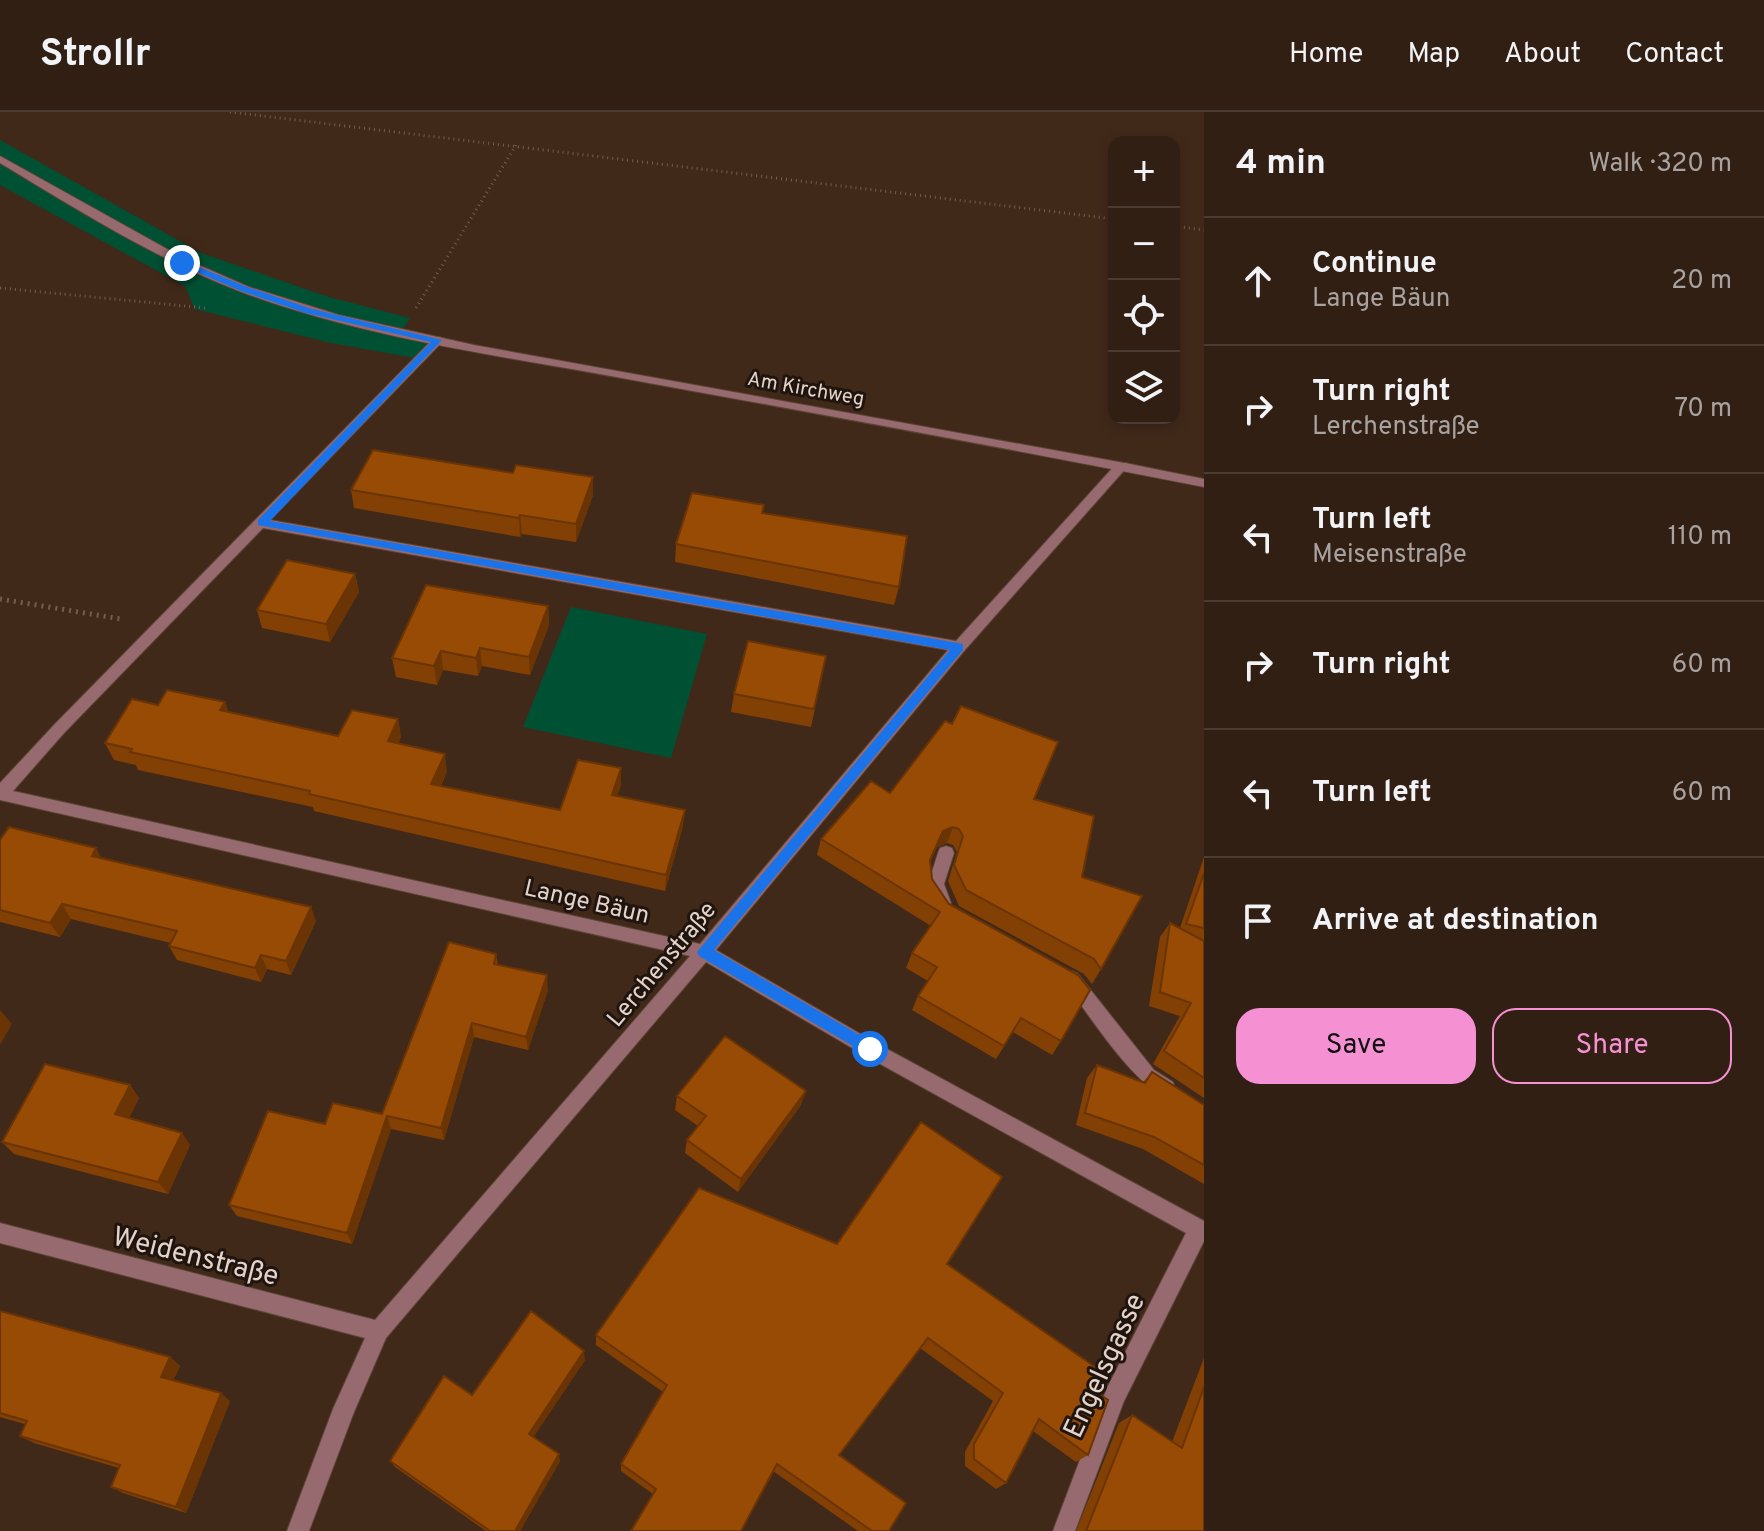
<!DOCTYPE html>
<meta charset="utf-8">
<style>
:root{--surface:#311f14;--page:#39271d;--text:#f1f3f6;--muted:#a8a2a0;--line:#4c3d34;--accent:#f591d3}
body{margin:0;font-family:Overpass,sans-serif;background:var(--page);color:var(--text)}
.controls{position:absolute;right:24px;top:24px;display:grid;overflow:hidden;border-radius:16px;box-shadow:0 4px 12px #0003}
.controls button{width:72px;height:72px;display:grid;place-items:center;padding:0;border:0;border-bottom:2px solid var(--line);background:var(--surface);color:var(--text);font:40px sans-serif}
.stop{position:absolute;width:24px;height:24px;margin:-18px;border:6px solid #1a73e8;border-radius:50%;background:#fff}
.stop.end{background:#1a73e8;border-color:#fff;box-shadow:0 2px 8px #0008}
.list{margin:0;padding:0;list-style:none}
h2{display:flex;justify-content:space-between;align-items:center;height:104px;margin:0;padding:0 32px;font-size:34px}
h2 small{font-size:26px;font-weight:400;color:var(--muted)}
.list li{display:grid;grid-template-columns:52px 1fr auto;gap:24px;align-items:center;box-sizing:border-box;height:128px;padding:0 32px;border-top:2px solid var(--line)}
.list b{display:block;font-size:30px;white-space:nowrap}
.list p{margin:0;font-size:26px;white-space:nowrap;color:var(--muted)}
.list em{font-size:26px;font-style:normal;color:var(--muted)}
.actions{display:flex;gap:16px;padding:24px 32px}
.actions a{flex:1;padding:18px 0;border:2px solid var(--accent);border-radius:24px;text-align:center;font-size:28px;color:var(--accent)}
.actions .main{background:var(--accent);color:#111}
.icon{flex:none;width:44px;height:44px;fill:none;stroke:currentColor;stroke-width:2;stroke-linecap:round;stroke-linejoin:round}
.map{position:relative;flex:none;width:1204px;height:1419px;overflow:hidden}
header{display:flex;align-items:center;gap:48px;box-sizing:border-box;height:112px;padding:0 40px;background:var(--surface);border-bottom:2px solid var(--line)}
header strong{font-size:38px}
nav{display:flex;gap:44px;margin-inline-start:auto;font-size:28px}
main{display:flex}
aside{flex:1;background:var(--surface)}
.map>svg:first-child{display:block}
.green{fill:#005034}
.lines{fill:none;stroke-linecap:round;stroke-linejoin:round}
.minor-casing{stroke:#5b4436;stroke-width:2}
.tertiary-casing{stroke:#5b4436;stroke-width:2}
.path-far1{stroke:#725d50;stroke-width:3;stroke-dasharray:1 4;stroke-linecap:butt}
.path{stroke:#725d50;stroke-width:5;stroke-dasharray:2 5;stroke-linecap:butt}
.minor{fill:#966a6e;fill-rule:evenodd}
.tertiary{fill:#966a6e;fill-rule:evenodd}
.wall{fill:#834004}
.shaded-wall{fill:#6a3404}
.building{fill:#984b05;stroke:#6a3404;stroke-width:2}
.route{fill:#1a73e8}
.labels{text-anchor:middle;stroke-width:6;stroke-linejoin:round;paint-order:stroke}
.far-street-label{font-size:20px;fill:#e3d3ca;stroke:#20150e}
.street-label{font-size:24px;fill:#e3d3ca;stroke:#20150e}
.near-street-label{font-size:28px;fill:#e3d3ca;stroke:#20150e}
</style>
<header>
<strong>Strollr</strong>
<nav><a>Home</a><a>Map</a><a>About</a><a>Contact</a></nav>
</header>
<main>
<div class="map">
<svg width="1204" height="1419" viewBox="0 0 1204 1419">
<rect width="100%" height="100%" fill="#41291a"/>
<path class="green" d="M0,28L201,141L329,185L410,206L401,220L438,228L420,247L331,231L195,197L185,174L0,73Z
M571,495L707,522L671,646L523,615Z"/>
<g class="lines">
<g class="minor-casing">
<path id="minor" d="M438,225L442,226V230L270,408L956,529L1117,351H1127L1128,354L964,539L716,838L876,931L1204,1109V1129L1124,1289L1075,1419H1053L1107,1276L1186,1121L864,943L706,850L386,1226L354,1300L309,1419H287L333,1297L365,1226L0,1131V1111L375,1208L690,844L0,688V671L54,613L434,226ZM263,416L948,538L700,832L13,679L64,621Z
M946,734L952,736L954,741L944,772L951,791L949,796L943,798L937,796L928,772L938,741L940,736Z
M1072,859L1078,862L1154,958L1173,970L1175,976L1173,982L1166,985C1132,971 1089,903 1066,872L1063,867L1066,862Z"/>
</g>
<g class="tertiary-casing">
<path id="tertiary" d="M0,44L185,147L249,175L339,203L474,233L1130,352L1204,367V375C1012,337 819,302 627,267C497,243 363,226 239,179C154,146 78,98 0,51Z"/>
</g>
<path class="path-far1" d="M230,0L1114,107
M1174,114L1204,118
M0,176L206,196
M416,196L516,33"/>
<path class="path" d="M0,487L121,507"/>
<use href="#minor" class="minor"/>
<use href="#tertiary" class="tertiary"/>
</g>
<path class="wall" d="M351,378L593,383L576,430L522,422L520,425L354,396Z
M763,401L899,475L894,493L675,450L676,432Z
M355,462L359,480L330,530L262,516L257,498Z
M548,494L549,513L530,563L482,554L478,564L443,558L437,573L396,565L392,546Z
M826,544L811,615L731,600L734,582Z
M158,593L229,600L338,624L398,607L401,625L398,632L447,659L441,674L560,698L621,656V673L617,684L683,714L665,779L314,699L313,695L138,658L136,653L114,648L105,631Z
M890,681L1034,687L1082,765L1101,857L1092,872L1084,862L959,794L948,769L957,740L953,733L947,731L937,735L930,751L932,767L949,792L1061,929L1052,943L1013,920L996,947L912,898L918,884L928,869L906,856L912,841L931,814L817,743L821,727Z
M0,728L102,747L316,809L291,863L267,857L261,870L177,848L169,834L171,831L71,807L60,825L0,810Z
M1204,745V986L1153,952L1180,904L1149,894L1160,825L1170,811L1180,816Z
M496,842L498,853L548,878L528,938L474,925L444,1028L391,1017L352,1132L237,1104L229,1093L325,1012L382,1002Z
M1097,953L1143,970L1152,960L1204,993V1072L1143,1037L1076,1013L1087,966Z
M130,973L139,986L129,1006L190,1033L168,1082L14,1042L2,1030Z
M677,984L801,993L738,1080L685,1041L687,1028L698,1014L675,998Z
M837,1132L947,1152L1099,1282L1088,1343L1076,1350L1033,1319L1006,1371L996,1377L965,1354V1340L993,1289L920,1236L839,1343L889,1419H858L773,1359L653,1382L621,1359V1352L663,1280L596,1233V1223Z
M0,1199L170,1245L180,1254L173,1268L230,1289L186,1401L123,1381L111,1375L119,1356L34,1331L20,1324L25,1312L0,1305Z
M1204,1246V1419H1076L1119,1311L1132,1303L1172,1330Z
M585,1248L533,1325L560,1349L520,1419H486L395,1355L390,1349L472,1283Z"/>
<path class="shaded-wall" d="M593,365V383L576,430V412Z
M520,403L522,422L520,425L519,406Z
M355,462L359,480L330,530L326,512Z
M548,494L549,513L530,563L529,545Z
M480,536L482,554L478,564L476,546Z
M441,539L443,558L437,573L434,554Z
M225,590L232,608L220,598Z
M398,607L401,625L391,647L388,629Z
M445,642L447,659L434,688L431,672Z
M621,656V673L612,699V683Z
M685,698L683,714L665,779L666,763Z
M953,715L947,731L937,735L924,764L943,719Z
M96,736L105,752L92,744Z
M62,792L71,807L60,825L50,811Z
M311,795L316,809L291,863L286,849Z
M261,843L267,857L261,870L255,856Z
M547,863L548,878L528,938L526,925Z
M0,898L12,912L0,933Z
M472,911L474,925L444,1028L441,1016Z
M130,973L139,986L125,1014L115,1002Z
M806,979L801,993L738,1080L741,1067Z
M387,1004L391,1017L352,1132L347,1121Z
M182,1021L190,1033L168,1082L158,1070Z
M584,1239L585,1248L531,1329L529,1322Z
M170,1245L180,1254L171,1273L161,1265Z
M221,1281L230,1289L186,1401L176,1395Z
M559,1342L560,1349L520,1419H515Z"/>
<path class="building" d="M373,338L513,361L516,353L593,365L576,412L520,403L519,406L351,378Z
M692,381L764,393L762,401L907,424L899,475L676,432Z
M287,448L355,462L326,512L257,498Z
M426,473L548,494L529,545L480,536L476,546L441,539L434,554L392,546Z
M748,529L826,544L814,597L734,582Z
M167,578L225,590L220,598L338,624L352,598L398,607L388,629L445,642L431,672L560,698L578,648L621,656L612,683L685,698L666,763L309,682L310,679L130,640L132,637L105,631L132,587L158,593Z
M961,594L1058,630L1034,687L1094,704L1082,765L1142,784L1101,857L1094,847L966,778L954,753L963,724L959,717L953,715L943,719L930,748L932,767L949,792L1078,863L1090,878L1061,929L1021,906L1004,934L918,884L937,855L912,841L940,800L821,727L871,669L890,681L945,609L952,612Z
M9,715L96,736L92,744L311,795L286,849L261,843L255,856L169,834L177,819L62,792L50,811L0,798V728Z
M1204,761V816L1186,812Z
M1170,811L1204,829V966L1164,939L1191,891L1160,880Z
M449,830L496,842L494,852L547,863L526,925L472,911L441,1016L387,1004L347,1121L229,1093L268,999L325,1012L333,991L382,1002Z
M725,924L806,979L741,1067L687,1028L706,1004L677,984Z
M45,952L130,973L115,1002L182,1021L158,1070L2,1030Z
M1097,953L1145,971L1152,960L1204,993V1053L1154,1025L1085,1001Z
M921,1010L1002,1065L947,1152L1108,1264L1099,1282L1108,1288L1088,1343L1039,1307L1006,1371L974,1347V1332L1003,1281L928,1226L839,1343L906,1391L889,1419H872L777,1352L741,1419H631L656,1377L621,1352L667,1273L596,1223L699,1076L837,1132Z
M0,1199L170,1245L161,1265L221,1281L176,1395L111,1375L120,1353L20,1324L27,1309L0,1301Z
M531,1199L584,1239L529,1322L559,1342L515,1419H490L390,1349L444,1264L472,1283Z
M1204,1275V1419H1086L1132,1303L1182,1336Z"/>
<path class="route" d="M182,148L247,175L312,197L442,228L270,409L963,532V538L714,838L875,932V941H865L699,844L697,840L950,538L258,413V408L431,230L306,201L241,179L178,152Z"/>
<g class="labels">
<g class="far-street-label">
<text transform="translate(806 276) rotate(10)" y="7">Am Kirchweg</text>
</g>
<g class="street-label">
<text transform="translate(587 789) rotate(13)" y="8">Lange Bäun</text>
<text transform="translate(661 852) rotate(-50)" y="8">Lerchenstraße</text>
</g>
<g class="near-street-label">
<text transform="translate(196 1143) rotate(14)" y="10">Weidenstraße</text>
<text transform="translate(1103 1253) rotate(-65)" y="10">Engelsgasse</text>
</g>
</g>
</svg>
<div class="controls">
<button>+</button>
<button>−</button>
<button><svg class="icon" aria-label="locate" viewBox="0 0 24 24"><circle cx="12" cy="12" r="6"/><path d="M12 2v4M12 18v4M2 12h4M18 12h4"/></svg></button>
<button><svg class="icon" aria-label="layers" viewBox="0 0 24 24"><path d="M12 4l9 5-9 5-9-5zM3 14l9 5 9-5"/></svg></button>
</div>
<div class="stop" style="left:870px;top:937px"></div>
<div class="stop end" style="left:182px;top:151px"></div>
</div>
<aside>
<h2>4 min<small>Walk · 320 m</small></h2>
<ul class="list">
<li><svg class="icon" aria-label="ahead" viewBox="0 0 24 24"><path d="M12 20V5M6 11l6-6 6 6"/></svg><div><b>Continue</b><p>Lange Bäun</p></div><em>20 m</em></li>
<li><svg class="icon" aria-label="right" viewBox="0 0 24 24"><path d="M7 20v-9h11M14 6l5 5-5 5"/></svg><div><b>Turn right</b><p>Lerchenstraße</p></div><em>70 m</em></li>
<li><svg class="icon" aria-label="left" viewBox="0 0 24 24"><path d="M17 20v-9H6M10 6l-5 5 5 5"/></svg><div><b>Turn left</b><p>Meisenstraße</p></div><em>110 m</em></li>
<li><svg class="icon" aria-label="right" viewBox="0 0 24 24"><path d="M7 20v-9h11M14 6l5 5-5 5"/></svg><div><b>Turn right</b></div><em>60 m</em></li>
<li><svg class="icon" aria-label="left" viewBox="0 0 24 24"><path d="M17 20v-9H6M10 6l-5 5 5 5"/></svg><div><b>Turn left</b></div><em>60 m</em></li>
<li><svg class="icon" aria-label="arrive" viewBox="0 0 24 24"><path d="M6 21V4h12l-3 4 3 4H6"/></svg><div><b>Arrive at destination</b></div></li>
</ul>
<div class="actions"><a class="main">Save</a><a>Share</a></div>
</aside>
</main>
